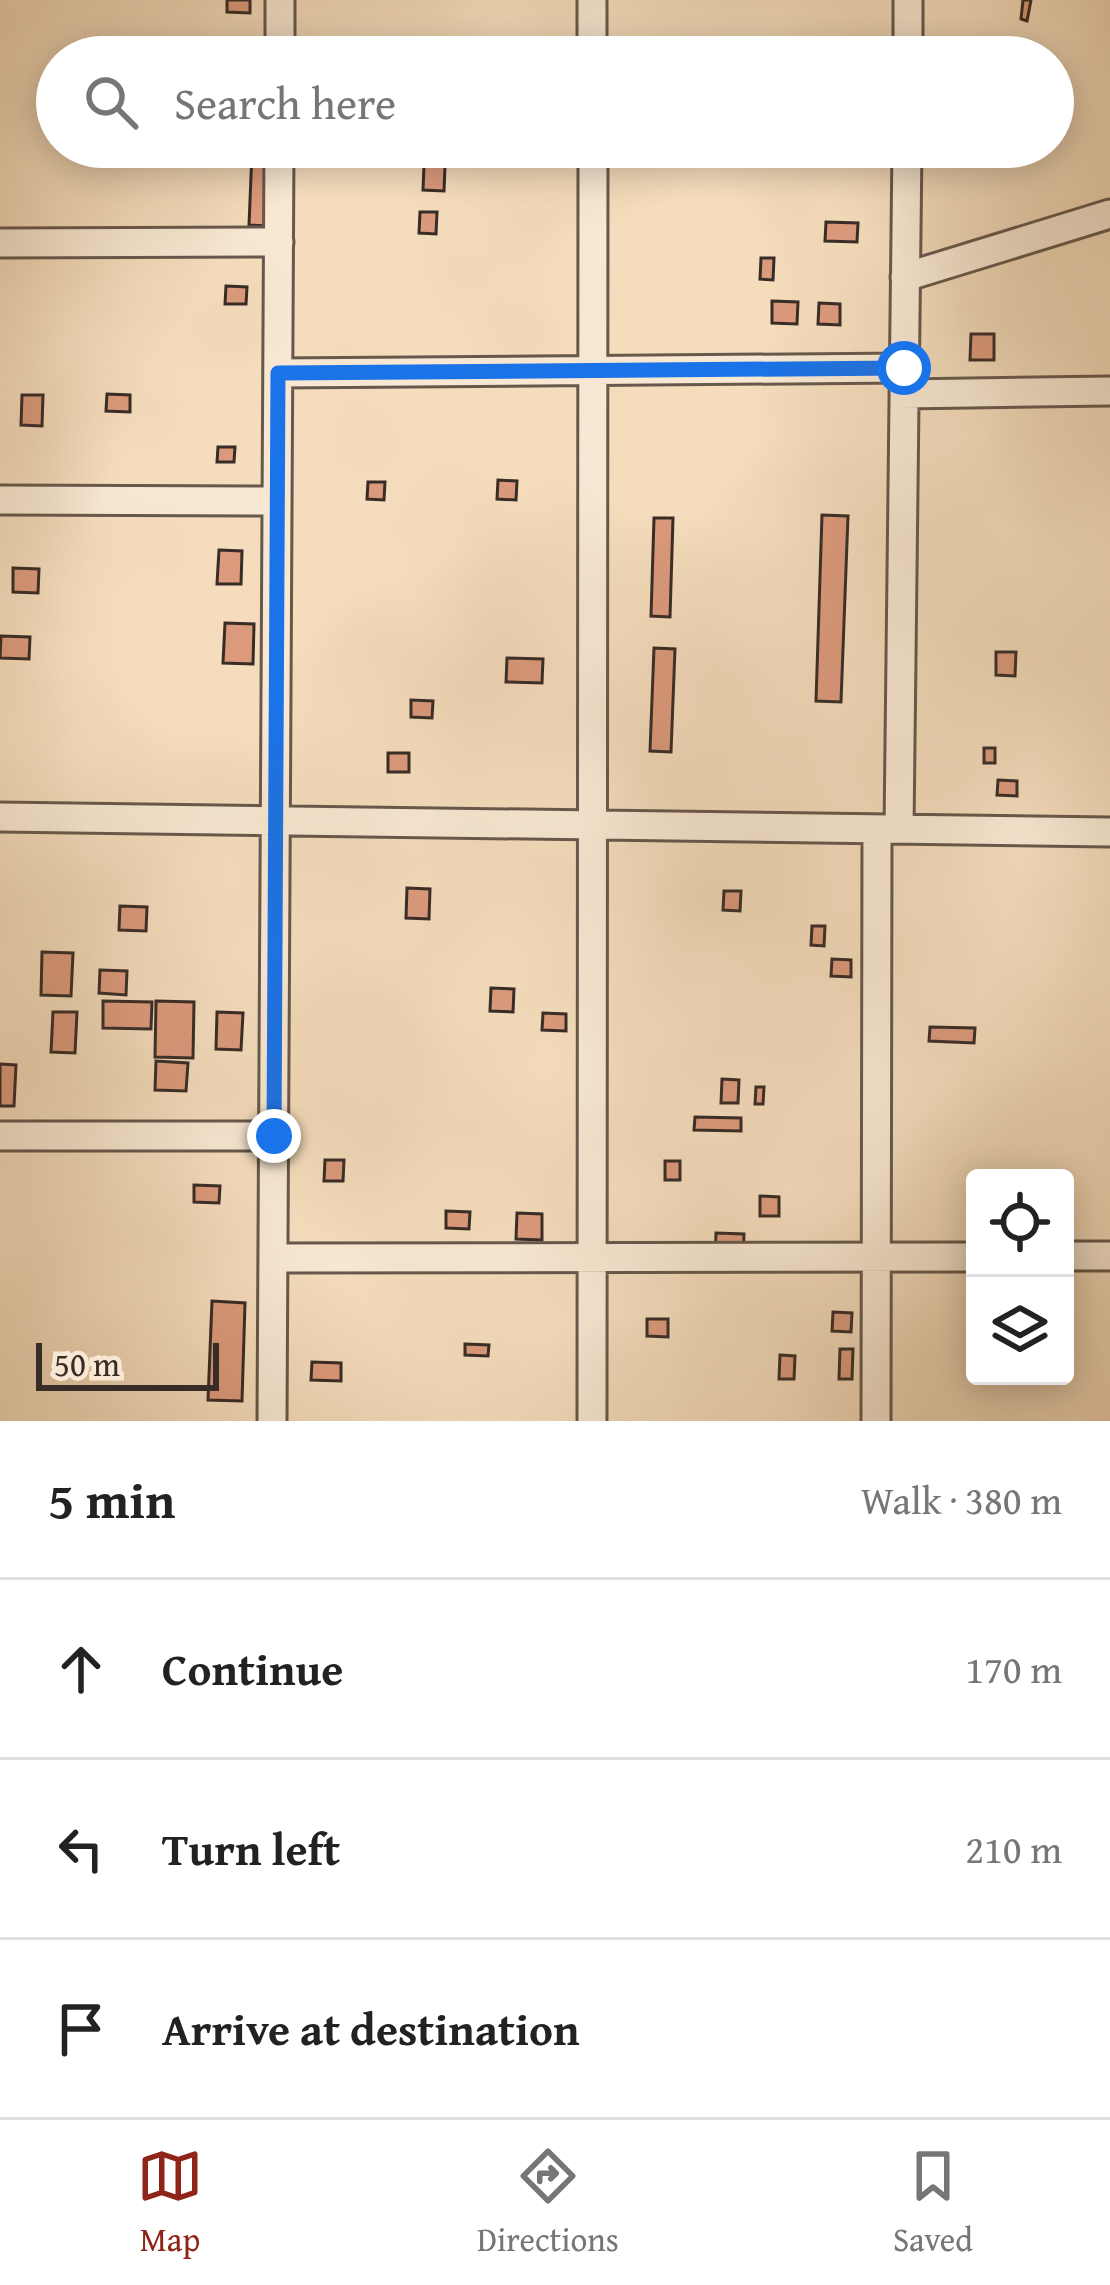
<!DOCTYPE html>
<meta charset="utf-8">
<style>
:root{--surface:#fff;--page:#f2f2f2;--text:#222;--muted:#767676;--line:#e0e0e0;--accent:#8f2418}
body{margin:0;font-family:"Gentium Book Plus",serif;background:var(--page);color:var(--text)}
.controls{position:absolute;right:36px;bottom:36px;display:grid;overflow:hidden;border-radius:12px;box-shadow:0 6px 30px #0003}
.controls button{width:108px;height:108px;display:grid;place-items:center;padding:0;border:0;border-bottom:3px solid var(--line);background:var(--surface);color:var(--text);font:60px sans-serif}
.scale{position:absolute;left:36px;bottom:30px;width:183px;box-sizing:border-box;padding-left:12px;border:6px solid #382c27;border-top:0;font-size:33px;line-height:42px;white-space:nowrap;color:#382c27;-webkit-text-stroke:9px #f8e8d3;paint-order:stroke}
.stop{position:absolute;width:36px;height:36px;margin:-27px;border:9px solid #1a73e8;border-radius:50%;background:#fff}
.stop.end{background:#1a73e8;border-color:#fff;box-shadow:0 3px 12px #0008}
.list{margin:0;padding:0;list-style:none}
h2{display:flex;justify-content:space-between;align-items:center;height:156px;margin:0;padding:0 48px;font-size:51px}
h2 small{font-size:39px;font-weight:400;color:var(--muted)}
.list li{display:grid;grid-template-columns:78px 1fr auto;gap:36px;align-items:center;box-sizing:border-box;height:180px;padding:0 48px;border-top:3px solid var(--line)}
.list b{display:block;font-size:45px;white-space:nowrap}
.list em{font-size:39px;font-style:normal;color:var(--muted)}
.icon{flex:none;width:66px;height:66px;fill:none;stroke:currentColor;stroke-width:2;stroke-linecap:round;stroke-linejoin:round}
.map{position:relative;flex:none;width:1110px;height:1421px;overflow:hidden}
.search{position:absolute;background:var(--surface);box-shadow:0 6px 30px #0003;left:36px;right:36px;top:36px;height:132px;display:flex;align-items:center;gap:30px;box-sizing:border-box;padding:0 42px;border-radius:66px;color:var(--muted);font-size:45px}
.sheet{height:696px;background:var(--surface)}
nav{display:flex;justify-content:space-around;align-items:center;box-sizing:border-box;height:168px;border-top:3px solid var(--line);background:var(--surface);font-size:33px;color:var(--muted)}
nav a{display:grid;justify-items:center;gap:6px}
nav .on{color:var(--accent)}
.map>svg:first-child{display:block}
.building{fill:#db9a7c;stroke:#382c27;stroke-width:3}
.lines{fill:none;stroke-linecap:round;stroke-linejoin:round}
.minor-casing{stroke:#67584c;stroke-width:33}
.minor{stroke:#f8e8d3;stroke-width:27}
.route{stroke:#1a73e8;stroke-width:15}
</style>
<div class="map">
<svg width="1110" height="1421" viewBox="0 0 1110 1421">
<rect width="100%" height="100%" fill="#f4dcbc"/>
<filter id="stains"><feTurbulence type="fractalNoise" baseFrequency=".00167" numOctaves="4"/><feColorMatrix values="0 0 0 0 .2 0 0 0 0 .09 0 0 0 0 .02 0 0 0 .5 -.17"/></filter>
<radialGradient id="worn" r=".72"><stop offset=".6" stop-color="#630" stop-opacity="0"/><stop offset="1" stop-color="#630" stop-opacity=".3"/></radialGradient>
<path class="building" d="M227,0H250V13L227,12Z
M1023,0H1031L1027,21L1021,19Z
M560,41H570V57H559Z
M252,152L271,153L268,226L249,225Z
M424,165L445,166L444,191L423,190Z
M420,212H437L436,234L419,233Z
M826,222L858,223L857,242L825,241Z
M761,258H774L773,280L760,279Z
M226,286L247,287L246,304H225Z
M772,301L798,302L797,324L772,323Z
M819,303L840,304V325L818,324Z
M971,334H994V360H970Z
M107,394L130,395V412L106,411Z
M22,395H43L42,426L21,425Z
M218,447H235L234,462H217Z
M498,480L517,481L516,500L497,499Z
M368,482H385L384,500L367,499Z
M822,515L848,516L841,702L816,701Z
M654,518H673L670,617L651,616Z
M219,550L242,551L241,584H217Z
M13,568L39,569L38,593L13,592Z
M225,623L254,624L253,664L223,663Z
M1,636L30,637L29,659L0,658Z
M654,648L675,649L671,752L650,751Z
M996,652H1016L1015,676L996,675Z
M507,658L543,659L542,683L506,682Z
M411,700L433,701L432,718L411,717Z
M984,748H995V763H984Z
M388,753H409V772H388Z
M998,780L1017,781V796L997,795Z
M407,888L430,889L429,919L406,918Z
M724,891H741L740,911L723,910Z
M120,906L147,907L146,931L119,930Z
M812,926H825L824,946L811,945Z
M42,952L73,953L71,996L41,995Z
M832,959L851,960V977L831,976Z
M100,970L127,971L126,995L99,993Z
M491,988L514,989L513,1012L490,1011Z
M103,1001L152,1002L151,1029L103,1028Z
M156,1001L194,1002L193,1058L155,1057Z
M53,1012H77L75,1053L51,1052Z
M217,1012L243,1013L241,1050L216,1049Z
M543,1013L566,1014V1031L542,1030Z
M930,1027L975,1028L974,1043L929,1041Z
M156,1061L188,1063L186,1091L155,1090Z
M0,1064L16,1065L14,1106H0Z
M722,1079L739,1080L738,1103H721Z
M756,1087H764L763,1104H755Z
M695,1117L741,1118V1131L694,1130Z
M325,1160H344L343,1181H324Z
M665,1161H680V1180H665Z
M194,1185L220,1186L219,1203L194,1202Z
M760,1196L779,1197V1216H760Z
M446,1211L470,1212L469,1229L446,1228Z
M517,1213L542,1214V1240L516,1239Z
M716,1233L744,1234L743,1262L715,1261Z
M212,1301L245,1303L242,1401L208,1400Z
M833,1312L852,1313L851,1332L832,1331Z
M647,1319H668V1337L647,1336Z
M465,1344L489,1345L488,1356L465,1355Z
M840,1349H853L852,1379H839Z
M780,1355L795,1356L794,1379H779Z
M312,1362L341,1363V1381L311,1380Z"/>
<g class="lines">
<g class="minor-casing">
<path id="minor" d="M592,0V57
M280,57V0
M908,57V0
M0,243L279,242
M905,277L1110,214
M278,373L904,368
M904,394L1110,391
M0,500L277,501
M0,817L1110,832
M899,829L907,147
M0,1136H274
M1065,1256H1110
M273,1258L975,1257
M272,1421L279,147
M592,1421L593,147
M876,1421L877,829"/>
</g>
<use href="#minor" class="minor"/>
</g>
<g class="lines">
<path class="route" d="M274,1136L278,373L904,368"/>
</g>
<rect width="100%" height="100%" filter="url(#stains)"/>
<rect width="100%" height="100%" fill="url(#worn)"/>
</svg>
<div class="controls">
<button><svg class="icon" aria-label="locate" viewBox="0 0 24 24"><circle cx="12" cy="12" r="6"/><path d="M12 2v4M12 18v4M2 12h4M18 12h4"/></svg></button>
<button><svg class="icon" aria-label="layers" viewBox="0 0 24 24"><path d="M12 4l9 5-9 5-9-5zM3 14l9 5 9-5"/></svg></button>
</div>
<div class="scale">50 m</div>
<div class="stop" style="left:904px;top:368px"></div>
<div class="stop end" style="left:274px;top:1136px"></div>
<div class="search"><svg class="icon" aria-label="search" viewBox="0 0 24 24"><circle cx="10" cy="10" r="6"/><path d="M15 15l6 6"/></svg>Search here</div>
</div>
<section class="sheet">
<h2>5 min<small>Walk · 380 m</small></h2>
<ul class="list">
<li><svg class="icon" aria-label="ahead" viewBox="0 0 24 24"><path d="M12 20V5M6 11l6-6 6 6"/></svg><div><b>Continue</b></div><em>170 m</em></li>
<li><svg class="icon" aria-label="left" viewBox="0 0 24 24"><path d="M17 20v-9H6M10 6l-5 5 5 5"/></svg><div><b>Turn left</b></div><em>210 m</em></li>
<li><svg class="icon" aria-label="arrive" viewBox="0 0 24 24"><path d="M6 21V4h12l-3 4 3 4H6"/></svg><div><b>Arrive at destination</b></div></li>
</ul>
</section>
<nav>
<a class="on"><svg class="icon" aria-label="map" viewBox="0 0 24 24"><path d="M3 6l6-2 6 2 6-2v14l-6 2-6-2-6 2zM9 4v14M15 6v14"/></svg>Map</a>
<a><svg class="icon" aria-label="directions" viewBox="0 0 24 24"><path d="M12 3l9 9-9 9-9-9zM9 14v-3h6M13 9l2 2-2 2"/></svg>Directions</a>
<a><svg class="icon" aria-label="saved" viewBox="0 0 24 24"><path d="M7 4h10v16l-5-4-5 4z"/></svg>Saved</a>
</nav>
